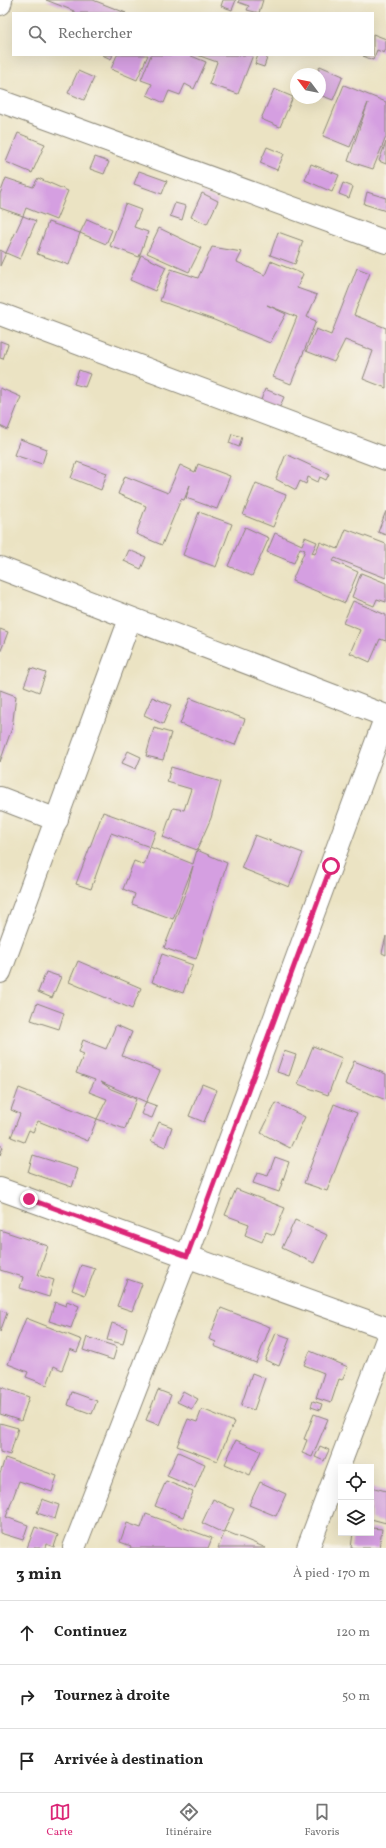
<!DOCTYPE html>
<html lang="fr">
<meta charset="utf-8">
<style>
:root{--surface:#fff;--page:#f6f6f6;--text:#222;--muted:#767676;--line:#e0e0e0;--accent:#db2777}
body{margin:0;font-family:Vollkorn,serif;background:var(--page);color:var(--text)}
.controls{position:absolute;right:12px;bottom:12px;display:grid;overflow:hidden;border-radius:0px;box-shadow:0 4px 16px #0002}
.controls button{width:36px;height:36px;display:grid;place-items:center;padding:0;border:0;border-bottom:1px solid var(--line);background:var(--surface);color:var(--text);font:20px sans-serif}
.compass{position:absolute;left:290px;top:68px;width:36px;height:36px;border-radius:50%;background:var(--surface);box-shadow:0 4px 16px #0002;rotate:302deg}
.stop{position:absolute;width:12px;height:12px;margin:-9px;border:3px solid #db2777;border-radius:50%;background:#fff}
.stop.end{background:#db2777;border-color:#fff;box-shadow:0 1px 4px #0008}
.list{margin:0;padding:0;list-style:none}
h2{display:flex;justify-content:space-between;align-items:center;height:52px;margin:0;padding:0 16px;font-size:17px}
h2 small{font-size:13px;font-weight:400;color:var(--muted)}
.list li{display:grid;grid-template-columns:26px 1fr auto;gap:12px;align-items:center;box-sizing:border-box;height:64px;padding:0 16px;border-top:1px solid var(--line)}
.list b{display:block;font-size:15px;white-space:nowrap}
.list em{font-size:13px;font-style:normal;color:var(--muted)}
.icon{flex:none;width:22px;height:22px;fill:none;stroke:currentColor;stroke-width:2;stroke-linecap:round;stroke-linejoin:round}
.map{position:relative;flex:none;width:386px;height:1548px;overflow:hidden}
.search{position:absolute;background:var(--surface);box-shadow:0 4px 16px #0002;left:12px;right:12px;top:12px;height:44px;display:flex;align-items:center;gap:10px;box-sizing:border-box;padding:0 14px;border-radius:0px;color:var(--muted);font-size:15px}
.sheet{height:244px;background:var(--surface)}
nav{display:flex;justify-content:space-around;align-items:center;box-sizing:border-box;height:56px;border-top:1px solid var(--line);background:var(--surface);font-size:11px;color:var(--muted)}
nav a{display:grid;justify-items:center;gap:2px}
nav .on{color:var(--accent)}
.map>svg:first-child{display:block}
.building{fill:#d59fe1}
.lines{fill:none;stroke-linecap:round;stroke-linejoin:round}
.minor-casing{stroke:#8b8777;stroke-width:24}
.minor{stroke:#fff;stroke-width:22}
.route{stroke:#db2777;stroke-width:5}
</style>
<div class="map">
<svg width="386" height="1548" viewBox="0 0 386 1548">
<rect width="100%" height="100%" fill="#f7f3e8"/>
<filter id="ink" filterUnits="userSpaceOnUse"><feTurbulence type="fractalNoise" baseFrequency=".025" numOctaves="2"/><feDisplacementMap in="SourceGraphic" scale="8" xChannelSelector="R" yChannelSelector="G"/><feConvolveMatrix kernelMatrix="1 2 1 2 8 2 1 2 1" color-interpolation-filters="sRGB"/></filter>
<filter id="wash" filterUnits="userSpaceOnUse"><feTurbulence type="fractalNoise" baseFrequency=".012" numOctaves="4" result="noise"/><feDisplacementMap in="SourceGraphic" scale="16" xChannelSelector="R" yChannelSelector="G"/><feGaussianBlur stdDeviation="0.9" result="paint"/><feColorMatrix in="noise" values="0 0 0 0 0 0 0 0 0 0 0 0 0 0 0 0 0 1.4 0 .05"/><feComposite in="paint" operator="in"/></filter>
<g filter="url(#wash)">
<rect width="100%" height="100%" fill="#ebe3c3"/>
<g id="blocks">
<path class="building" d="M46,0H93L126,13H74V11Z
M223,0H236L232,10L221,6Z
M239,0H263L259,13L247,10L249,6L238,2Z
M373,34L386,39V49L384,53L377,50L373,60L363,56L373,55Z
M102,55H113L111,59Z
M117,55H148L137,80L111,69Z
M151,55H189L206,62L194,89L185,84L180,95L169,91L164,103L147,95L152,84L141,80Z
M197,55H253L238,94L209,84L217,62Z
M258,55H268L264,67L255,64Z
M320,66L343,76L333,100L320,95L325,84L320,82V74H317Z
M78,71L94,78L84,100L68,93Z
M344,85L386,102V137L373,169L348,161L368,103L350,147L323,136Z
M274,89L293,97L280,127L261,119Z
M18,133L45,144L32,173L6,162Z
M386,142V164L379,161Z
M267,147L284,154L277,170L260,163Z
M95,157L109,162L104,174L90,169Z
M311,164L339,175L332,192L305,180Z
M139,171L167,181L162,194L134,184Z
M6,178L33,187L38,178L68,191L56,220L26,208L23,216L0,208V194Z
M343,183L353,187L349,198L339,194Z
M367,192L386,198V211L364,204Z
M202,193L218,201L207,224L191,217Z
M175,203L186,206L182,220L170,216Z
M125,204L141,210L134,227L148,232L139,257L110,246Z
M23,216L36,221L20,259L6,253Z
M87,219L112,230L106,244L80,233Z
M48,222L80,233L69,265L37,254Z
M159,228L201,248L189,272L147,253Z
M278,232L303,241L295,264L270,255Z
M212,247L242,252L237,262L265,275L271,261L303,274L297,288L317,295L307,317L316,321L291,384L273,377L297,317L267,305L286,314L270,343L214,320L160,301L171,269L198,278Z
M0,250L6,253L0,266Z
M141,255L166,267L155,291L130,280Z
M357,268L370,273L354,315L386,328V388L363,379L373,351L345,340L334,362L306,351L316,329L331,335Z
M0,341L8,344L3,359L0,358Z
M79,370L90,374L85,387L74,384Z
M0,388L21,397L8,430L0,426Z
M265,389L284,397L278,411L260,403Z
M232,434L242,437L239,447L229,443Z
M20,439L47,449L42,464L14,455Z
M286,454L329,474L326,480L320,477L318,482L308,477L306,484L300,481L296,490L276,479Z
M77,462L107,473L101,490L71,478Z
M198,464L230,476L217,509L186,498L190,485L184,500L181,499L162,545L136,534L146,506L118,494L125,476L168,493L180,465L195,472Z
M256,483L286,495L273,527L243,515Z
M386,511V535L378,532Z
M199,512L232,524L216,567L183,555Z
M245,527L269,538L252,576L228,566Z
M346,529L386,544V578L335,558L333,561L358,572L345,603L292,581L305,550L300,548L294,563L267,552L275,533L302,545L305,537L317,542L312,553L315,554L320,542L338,549Z
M129,550L146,557L141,569L124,561Z
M361,573L386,583V602L377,599L374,606L352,597Z
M353,601L386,615V641L380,639L370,662L350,653L360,630L343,623Z
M0,629L8,632L0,653Z
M31,668L46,673L39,692L24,686Z
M0,690L16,696L12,728L0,762Z
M152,697L171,705L163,724L144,715Z
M190,698L245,719L235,745L180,724Z
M154,728L171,733L163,760L146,756Z
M128,751L141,757L136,769L122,763Z
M171,767L221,782L211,818L197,850L163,837L173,808L184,810L191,789L167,782Z
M103,812L156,831L150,847L111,833L91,889L76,884Z
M255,835L303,853L289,887L241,868Z
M150,847L193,864L197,850L227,863L196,959L164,948L188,886L193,866L173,919L132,904L135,894L123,889L134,861L144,865Z
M386,936V955L382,953Z
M162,954L193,965L183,993L152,982Z
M78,961L141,988L132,1009L69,982Z
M46,972L61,977L52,998L38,992Z
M37,1003L64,1013L59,1029L31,1020Z
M116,1025L132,1032L122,1056L160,1071L146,1102L101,1082L111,1089L136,1099L125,1129L97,1119L88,1141L38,1121L33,1132L29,1130L24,1142L11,1137L20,1114L11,1110L19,1088L97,1119L107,1099L89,1092L95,1080L76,1073L84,1054L79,1052L83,1040L106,1049Z
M313,1046L342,1058L328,1095L298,1084Z
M284,1051L296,1055L289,1076L277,1072Z
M354,1061L386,1074V1100L345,1084Z
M202,1084L217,1090L204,1122L189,1116Z
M146,1102L157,1106L152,1118L141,1114Z
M276,1103L305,1117L290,1148L261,1133Z
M334,1104L357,1113L327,1191L304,1183Z
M159,1122L172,1127L165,1147L151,1141Z
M0,1145L3,1147L0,1155Z
M33,1155L78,1169L72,1187L28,1172Z
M275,1157L289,1162L279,1192L253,1183L257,1173L268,1176Z
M236,1189L285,1208L274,1235L266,1232L262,1242L245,1235L249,1224L225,1215Z
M295,1220L327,1235L314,1263L282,1248Z
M0,1230L48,1246L38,1275L54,1280L49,1297L20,1288L23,1277L0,1270Z
M81,1265L95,1269L85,1295L72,1290Z
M127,1279L142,1284L132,1311L117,1306Z
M67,1301L79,1306L71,1328L49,1321L55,1302L66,1306Z
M221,1308L270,1327L256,1363L214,1346L216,1342L209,1339Z
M0,1310L7,1313L0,1332Z
M26,1318L82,1340L77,1352L70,1349L62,1370L54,1366L47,1385L26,1377L28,1372L8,1364Z
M112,1323L127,1328L123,1344L107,1340Z
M276,1333L290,1338L279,1366L265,1360Z
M87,1337L117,1347L113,1360L83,1350Z
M310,1351L348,1367L342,1380L339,1379L331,1403L316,1398L324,1373L304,1365Z
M252,1373L265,1378L254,1410L241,1406Z
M1,1387L29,1397L21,1421L0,1414Z
M158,1390L171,1395L159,1425L146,1420Z
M183,1391L198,1399L192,1409L177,1402Z
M72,1392L97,1401L92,1414L68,1405Z
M313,1401L322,1404L320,1410L311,1407Z
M202,1409L234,1422L217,1461L177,1446L188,1419L197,1422Z
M314,1414L328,1419L312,1457L302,1453L307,1440L304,1439Z
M0,1423L18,1428L10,1455L0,1452Z
M236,1440L261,1451L250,1475L225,1464Z
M320,1446L329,1450L324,1461L315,1457Z
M178,1452L205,1464L195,1488L167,1476Z
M5,1458L57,1476L52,1492L19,1481L6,1517L28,1525L23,1540L0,1533V1474Z
M166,1481L193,1492L183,1517L155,1506Z
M260,1482L286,1494L276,1516L249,1505Z
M371,1487L386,1491V1523L371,1519Z
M42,1499L59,1505L55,1519L37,1513Z
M213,1499L234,1509L223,1533L202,1523Z
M146,1514L212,1538L208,1548H130L131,1546L120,1542L127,1523L141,1528Z
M35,1527L58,1535L54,1547L46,1544L45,1548H27Z
M371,1528L382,1529L379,1548H351L353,1533H371Z
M225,1531L266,1548H218Z"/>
</g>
</g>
<g filter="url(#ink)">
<use href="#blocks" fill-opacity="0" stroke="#8b8777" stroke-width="1"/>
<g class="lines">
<g class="minor-casing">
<path id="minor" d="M0,4L1,0
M0,101L386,242
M0,314L386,459
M0,568L386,716
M0,798L57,820
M0,972L130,619
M0,1189L386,1328
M74,1548L187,1256L386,716
M308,1548L386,1342"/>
</g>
<use href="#minor" class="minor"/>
</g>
</g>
<g class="lines" filter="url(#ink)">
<path class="route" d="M29,1199L187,1256L331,866"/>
</g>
</svg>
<div class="controls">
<button><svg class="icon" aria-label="locate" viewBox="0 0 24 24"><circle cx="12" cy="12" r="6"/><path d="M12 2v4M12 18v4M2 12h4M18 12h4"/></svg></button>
<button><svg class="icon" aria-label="layers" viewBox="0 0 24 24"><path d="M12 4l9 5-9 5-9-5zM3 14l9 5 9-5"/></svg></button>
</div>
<svg class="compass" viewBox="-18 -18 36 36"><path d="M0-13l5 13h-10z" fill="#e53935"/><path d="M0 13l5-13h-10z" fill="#767676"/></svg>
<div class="stop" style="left:331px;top:866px"></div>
<div class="stop end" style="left:29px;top:1199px"></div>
<div class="search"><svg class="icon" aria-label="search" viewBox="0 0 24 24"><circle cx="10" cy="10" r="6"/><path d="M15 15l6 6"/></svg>Rechercher</div>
</div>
<section class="sheet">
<h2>3 min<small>À pied · 170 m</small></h2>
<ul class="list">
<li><svg class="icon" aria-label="ahead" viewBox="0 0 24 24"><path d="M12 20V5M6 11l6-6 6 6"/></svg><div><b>Continuez</b></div><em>120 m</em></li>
<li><svg class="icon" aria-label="right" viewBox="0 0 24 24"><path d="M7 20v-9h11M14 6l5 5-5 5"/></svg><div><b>Tournez à droite</b></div><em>50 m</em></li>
<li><svg class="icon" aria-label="arrive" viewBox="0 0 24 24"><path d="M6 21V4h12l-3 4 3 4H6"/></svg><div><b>Arrivée à destination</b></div></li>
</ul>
</section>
<nav>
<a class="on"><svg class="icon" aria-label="map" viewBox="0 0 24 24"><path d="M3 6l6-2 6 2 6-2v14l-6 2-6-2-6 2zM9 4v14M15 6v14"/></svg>Carte</a>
<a><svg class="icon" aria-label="directions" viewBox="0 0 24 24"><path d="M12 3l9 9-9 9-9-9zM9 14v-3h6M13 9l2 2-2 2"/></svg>Itinéraire</a>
<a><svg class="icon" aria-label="saved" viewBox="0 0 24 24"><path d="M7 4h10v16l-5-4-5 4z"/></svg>Favoris</a>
</nav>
